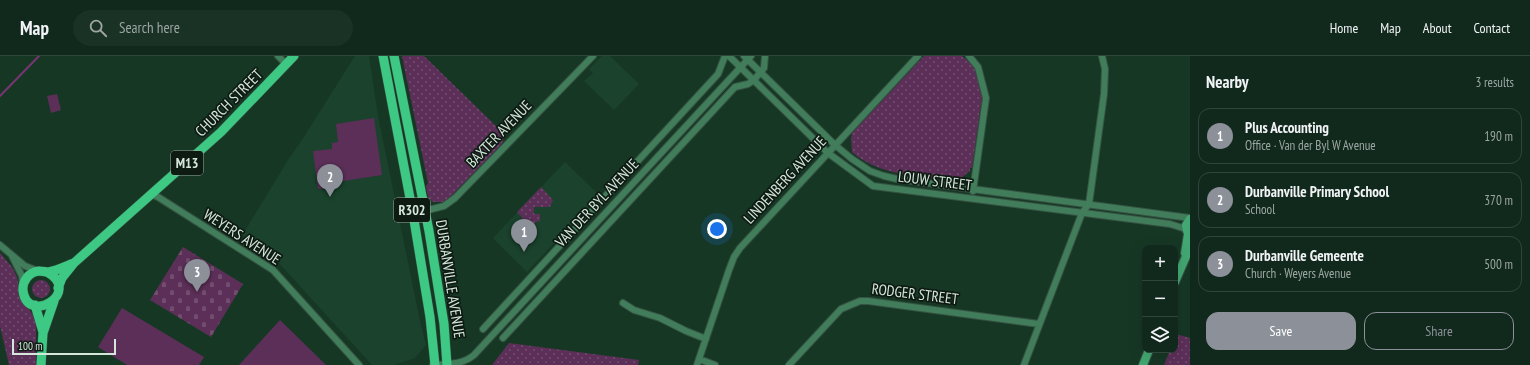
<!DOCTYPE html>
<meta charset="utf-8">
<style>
:root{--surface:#11291c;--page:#1a3125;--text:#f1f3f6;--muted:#9ca6a3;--line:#30453b;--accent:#8c9099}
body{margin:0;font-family:"PT Sans Narrow",sans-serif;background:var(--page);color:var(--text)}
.controls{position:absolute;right:12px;bottom:12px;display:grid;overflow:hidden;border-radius:8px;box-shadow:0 4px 16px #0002}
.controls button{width:36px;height:36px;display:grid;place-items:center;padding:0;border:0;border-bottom:1px solid var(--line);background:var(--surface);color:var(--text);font:20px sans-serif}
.scale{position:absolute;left:12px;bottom:10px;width:104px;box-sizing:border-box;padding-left:4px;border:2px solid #d5e7db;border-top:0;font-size:11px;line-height:14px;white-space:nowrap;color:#d5e7db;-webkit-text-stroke:3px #0e1b13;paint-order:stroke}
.you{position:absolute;left:717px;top:173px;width:14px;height:14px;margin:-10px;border:3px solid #fff;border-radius:50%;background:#1a73e8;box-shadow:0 0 0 6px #1a73e833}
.badge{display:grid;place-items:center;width:26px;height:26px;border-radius:50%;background:var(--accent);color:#fff;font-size:13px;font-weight:700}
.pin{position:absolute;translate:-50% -33px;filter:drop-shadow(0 1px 2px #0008)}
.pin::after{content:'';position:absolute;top:21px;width:14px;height:12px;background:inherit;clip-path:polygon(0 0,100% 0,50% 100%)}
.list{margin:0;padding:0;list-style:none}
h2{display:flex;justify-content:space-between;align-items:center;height:52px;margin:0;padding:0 16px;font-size:17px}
h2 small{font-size:13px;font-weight:400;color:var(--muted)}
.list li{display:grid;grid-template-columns:26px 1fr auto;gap:12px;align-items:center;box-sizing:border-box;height:56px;margin:0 8px 8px;padding:0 8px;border:1px solid var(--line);border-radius:12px}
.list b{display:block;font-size:15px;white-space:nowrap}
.list p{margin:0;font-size:13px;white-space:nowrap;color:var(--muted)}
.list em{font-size:13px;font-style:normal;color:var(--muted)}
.actions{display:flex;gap:8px;padding:12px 16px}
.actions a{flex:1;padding:9px 0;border:1px solid var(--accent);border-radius:12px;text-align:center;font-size:14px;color:var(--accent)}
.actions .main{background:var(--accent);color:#fff}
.icon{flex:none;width:22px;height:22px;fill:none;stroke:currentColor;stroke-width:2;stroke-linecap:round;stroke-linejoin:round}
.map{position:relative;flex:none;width:1190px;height:309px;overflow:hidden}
header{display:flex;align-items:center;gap:24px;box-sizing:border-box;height:56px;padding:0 20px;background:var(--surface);border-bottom:1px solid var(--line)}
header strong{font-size:19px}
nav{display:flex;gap:22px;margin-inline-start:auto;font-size:14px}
.search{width:280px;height:36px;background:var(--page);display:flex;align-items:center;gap:10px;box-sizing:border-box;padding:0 14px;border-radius:22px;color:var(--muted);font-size:15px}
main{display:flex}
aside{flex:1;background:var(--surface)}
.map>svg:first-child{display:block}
.built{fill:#1a422c}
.green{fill:url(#green-dots)}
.cemetery{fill:url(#cemetery-stones)}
.pitch{fill:#5c2f58}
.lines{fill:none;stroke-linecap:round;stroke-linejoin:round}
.stream{stroke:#773571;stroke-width:2}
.street-casing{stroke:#355342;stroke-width:8}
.secondary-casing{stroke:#355342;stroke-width:10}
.primary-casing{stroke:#355342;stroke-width:10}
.street{stroke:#417c5b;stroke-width:6}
.secondary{stroke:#42a772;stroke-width:8}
.primary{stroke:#3dc883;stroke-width:9}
.labels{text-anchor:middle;stroke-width:3.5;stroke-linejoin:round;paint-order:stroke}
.shield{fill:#0e1b13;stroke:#99aa9f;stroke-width:1}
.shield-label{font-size:14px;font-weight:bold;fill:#d5e7db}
.street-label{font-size:15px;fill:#d5e7db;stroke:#0e1b13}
</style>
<header>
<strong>Map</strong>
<div class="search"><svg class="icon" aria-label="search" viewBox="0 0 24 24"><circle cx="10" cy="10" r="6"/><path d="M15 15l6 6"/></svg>Search here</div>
<nav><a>Home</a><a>Map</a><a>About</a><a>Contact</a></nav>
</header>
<main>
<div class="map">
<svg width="1190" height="309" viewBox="0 0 1190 309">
<defs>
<pattern id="green-dots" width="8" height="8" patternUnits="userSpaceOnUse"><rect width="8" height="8" fill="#5c2f58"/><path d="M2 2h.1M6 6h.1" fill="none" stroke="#724d6f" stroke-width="1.8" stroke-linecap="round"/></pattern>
<pattern id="cemetery-stones" width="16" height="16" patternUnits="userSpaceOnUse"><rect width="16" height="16" fill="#5c2f58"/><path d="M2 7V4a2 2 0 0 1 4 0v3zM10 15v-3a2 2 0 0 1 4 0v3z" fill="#724d6f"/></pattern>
</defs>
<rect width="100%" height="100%" fill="#173725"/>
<path class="built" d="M355,0H369L378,60L420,265L426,289L415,302L394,309H372L277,205L245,185L243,178L288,104L302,84Z
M602,0H610L639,28L614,54L584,25L593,17L589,13Z
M565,106L599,139L527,216L493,182Z"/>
<path class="green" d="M402,0H424L500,74C505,80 504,85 500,90L447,144L443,146H433L428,141L426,131L428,127Z
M924,0H962L974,10L982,41L972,112H970V115L957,125C921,120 881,121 852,96L851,82L852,79L851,78Z
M541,131L553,144L550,151H534V158H540V165L535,166V175L517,156Z
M0,197L12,211L17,221L20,237L25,248L33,259L36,268V309H9L0,270Z
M32 233a9 9 0 1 1 18 0a9 9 0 1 1-18 0Z
M1176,278L1190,282V309H1164L1170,294H1175Z
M509,287L639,304L638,309H492Z"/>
<path class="cemetery" d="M183,191L243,228L211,281L150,244Z"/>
<path class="pitch" d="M57,38L61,54L51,57L47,40Z
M374,62L382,119L337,126L338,131L318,133L313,95L332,93V87L338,86L336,68Z
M122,252L204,301L199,309H127L98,291Z
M280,264L326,309H239Z"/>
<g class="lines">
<path class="stream" d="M0,40L39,0"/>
<g class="street-casing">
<path id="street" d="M278,0L286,8
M729,0L828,97L873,130L1170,168L1186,173
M744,0L835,89L852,103L870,115L884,120L897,123L1190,162
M969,0L978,11L986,42L973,135
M151,138L158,141L273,214L359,309
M413,158L444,150L455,142L593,0
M0,189L25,210L38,215
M12,200L22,220L23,229
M623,247L634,254L660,262L686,275L706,283
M483,273L718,18L725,0
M503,282L735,31L748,28L754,24L764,12L765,0
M699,303L715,309
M433,309C448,308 462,309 474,299L751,0
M697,309L729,214L734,201L740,192L918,0
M789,309L841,253L860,245H868L1039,268
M1024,309L1082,157L1089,148L1104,38L1105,13L1102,0"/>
</g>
<g class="secondary-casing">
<path id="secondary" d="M1190,163L1186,169L1187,175L1190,179
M1185,197L1188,178
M1175,226L1190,191
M1143,309L1149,294"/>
</g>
<g class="primary-casing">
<path id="primary" d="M383,0L413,158L430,261L435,309
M394,0L429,175L444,268L447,309
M47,216C83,236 28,270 23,235C22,225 29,216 39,215C42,215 45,216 48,216C56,215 66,210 74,207
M58,232L62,222L74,207L221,76L294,0
M35,249L43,276
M41,309L43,277L54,245"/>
</g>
<use href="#street" class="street"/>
<use href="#secondary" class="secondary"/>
<use href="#primary" class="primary"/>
</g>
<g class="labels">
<g class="shield">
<rect x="171" y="95" width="32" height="24" rx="3"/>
<rect x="394" y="142" width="36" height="24" rx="3"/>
</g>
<g class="shield-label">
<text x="187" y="112">M13</text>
<text x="412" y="159">R302</text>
</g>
<g class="street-label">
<text transform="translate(229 47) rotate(-45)" y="5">CHURCH STREET</text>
<text transform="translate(499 78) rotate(-46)" y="5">BAXTER AVENUE</text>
<text transform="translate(785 124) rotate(-47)" y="5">LINDENBERG AVENUE</text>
<text transform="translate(935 125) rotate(7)" y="5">LOUW STREET</text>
<text transform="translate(597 147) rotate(-47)" y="5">VAN DER BYL AVENUE</text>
<text transform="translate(242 181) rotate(33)" y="5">WEYERS AVENUE</text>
<text transform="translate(450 223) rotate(81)" y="5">DURBANVILLE AVENUE</text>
<text transform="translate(915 238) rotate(7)" y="5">RODGER STREET</text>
</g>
</g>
</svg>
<div class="controls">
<button>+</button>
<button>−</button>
<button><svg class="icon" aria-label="layers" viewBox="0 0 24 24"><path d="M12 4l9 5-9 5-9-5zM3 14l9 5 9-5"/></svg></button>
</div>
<div class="scale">100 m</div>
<div class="you"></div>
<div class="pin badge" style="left:524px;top:196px">1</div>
<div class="pin badge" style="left:330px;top:141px">2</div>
<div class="pin badge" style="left:197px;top:236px">3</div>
</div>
<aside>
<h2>Nearby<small>3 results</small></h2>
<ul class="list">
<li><span class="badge">1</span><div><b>Plus Accounting</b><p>Office · Van der Byl W Avenue</p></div><em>190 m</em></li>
<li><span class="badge">2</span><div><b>Durbanville Primary School</b><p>School</p></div><em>370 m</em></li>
<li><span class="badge">3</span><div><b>Durbanville Gemeente</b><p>Church · Weyers Avenue</p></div><em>500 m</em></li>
</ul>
<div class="actions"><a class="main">Save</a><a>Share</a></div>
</aside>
</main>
